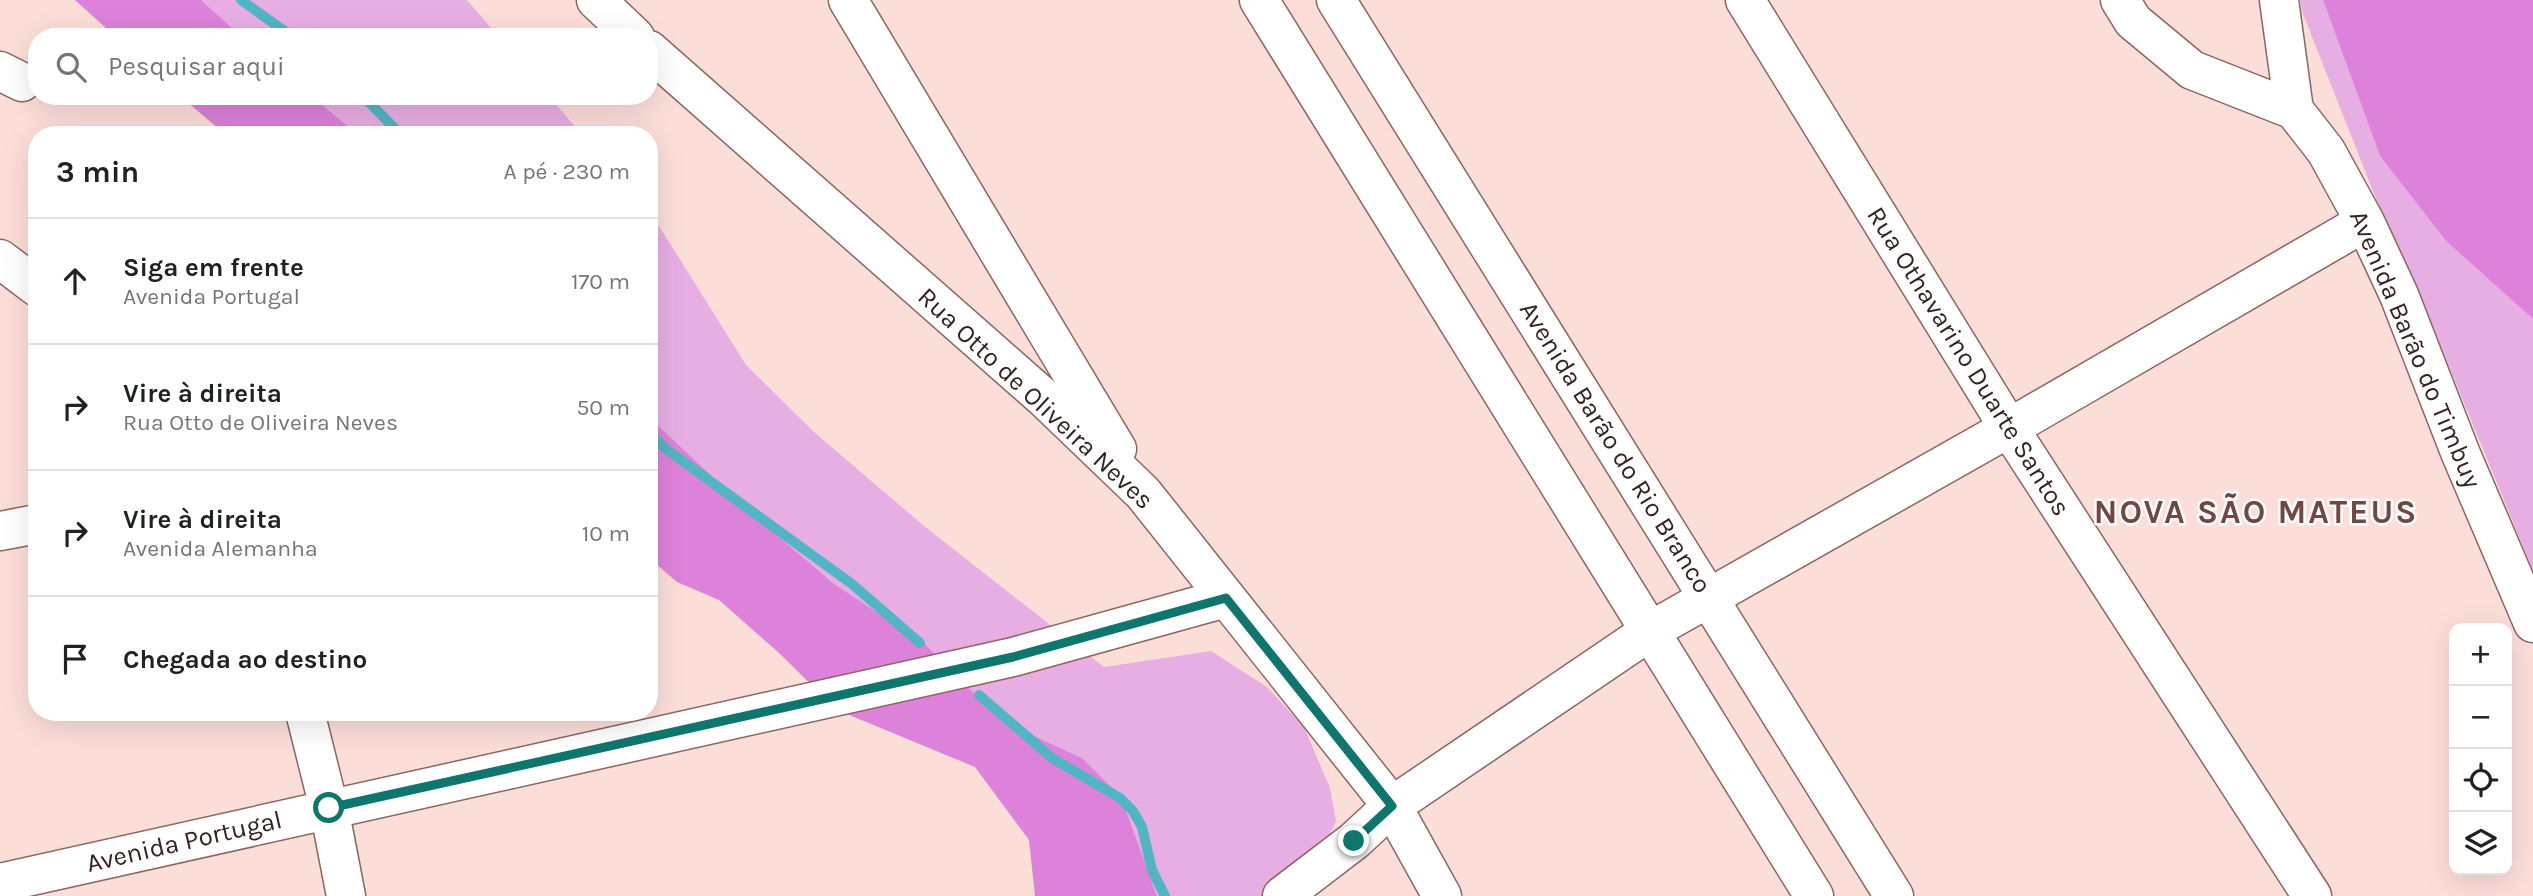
<!DOCTYPE html>
<html lang="pt">
<meta charset="utf-8">
<style>
:root{--surface:#fff;--page:#f6f6f6;--text:#202124;--muted:#757577;--line:#e0e0e0}
body{margin:0;font-family:Karla,sans-serif;background:var(--page);color:var(--text)}
.controls{position:absolute;right:21px;bottom:21px;display:grid;overflow:hidden;border-radius:14px;box-shadow:0 7px 28px #0002}
.controls button{width:63px;height:63px;display:grid;place-items:center;padding:0;border:0;border-bottom:2px solid var(--line);background:var(--surface);color:var(--text);font:35px sans-serif}
.stop{position:absolute;width:21px;height:21px;margin:-16px;border:5px solid #0f766e;border-radius:50%;background:#fff}
.stop.end{background:#0f766e;border-color:#fff;box-shadow:0 2px 7px #0008}
.list{margin:0;padding:0;list-style:none}
h2{display:flex;justify-content:space-between;align-items:center;height:91px;margin:0;padding:0 28px;font-size:30px}
h2 small{font-size:23px;font-weight:400;color:var(--muted)}
.list li{display:grid;grid-template-columns:46px 1fr auto;gap:21px;align-items:center;box-sizing:border-box;height:126px;padding:0 28px;border-top:2px solid var(--line)}
.list b{display:block;font-size:26px;white-space:nowrap}
.list p{margin:0;font-size:23px;white-space:nowrap;color:var(--muted)}
.list em{font-size:23px;font-style:normal;color:var(--muted)}
.icon{flex:none;width:38px;height:38px;fill:none;stroke:currentColor;stroke-width:2;stroke-linecap:round;stroke-linejoin:round}
.map{position:relative;flex:none;width:2533px;height:896px;overflow:hidden}
.search{position:absolute;background:var(--surface);box-shadow:0 7px 28px #0002;left:28px;top:28px;width:630px;height:77px;display:flex;align-items:center;gap:18px;box-sizing:border-box;padding:0 24px;border-radius:28px;color:var(--muted);font-size:26px}
.panel{position:absolute;background:var(--surface);box-shadow:0 7px 28px #0002;left:28px;top:126px;width:630px;height:595px;border-radius:28px}
.map>svg:first-child{display:block}
.green{fill:#e7aee4}
.forest{fill:#dd82da}
.lines{fill:none;stroke-linecap:round;stroke-linejoin:round}
.stream{stroke:#52b5c3;stroke-width:10}
.minor-casing{stroke:#8e645e;stroke-width:41}
.minor{stroke:#fff;stroke-width:38}
.route{stroke:#0f766e;stroke-width:9}
.labels{text-anchor:middle;stroke-width:5;stroke-linejoin:round;paint-order:stroke}
.street-label{font-size:26px;fill:#352320;stroke:#fff}
.district-label{font-size:33px;font-weight:bold;letter-spacing:2px;fill:#704742;stroke:#fff}
</style>
<div class="map">
<svg width="2533" height="896" viewBox="0 0 2533 896">
<rect width="100%" height="100%" fill="#fcded9"/>
<path class="green" d="M201,0H467L499,37H242Z
M2300,0H2323L2380,156L2446,241L2533,319V571L2444,354L2386,224L2303,14Z
M311,96H549L582,135H359Z
M649,214L659,226L746,365L814,432L924,526L1104,667L1211,651L1267,687L1304,727L1330,788L1336,821L1320,856L1315,896H1157L1149,875L1082,758L1002,721L926,645L833,583L749,511L649,417Z"/>
<path class="forest" d="M75,0H201L242,37H116Z
M2323,0H2533V319L2446,241L2380,156Z
M180,96H311L359,135H226Z
M649,417L749,511L833,583L926,645L1002,721L1082,758L1121,797L1157,896H1035L1029,840L975,767L837,710L780,654L719,600L677,582L649,558Z"/>
<g class="lines">
<path class="stream" d="M241,0L293,37
M363,96L401,135
M649,433L666,449L852,584L920,643
M979,695L1052,758L1120,798L1133,811L1142,827L1152,870L1165,896"/>
<g class="minor-casing">
<path id="minor" d="M596,0L635,37
M848,0L1117,449
M1259,0L1814,896
M1336,0L1894,896
M1745,0L2009,428L2312,896
M2120,0L2133,21L2192,70L2294,110
M2279,0L2294,110L2326,151L2365,222L2399,295L2460,452L2533,623
M649,50L1044,398L1143,493L1392,806L1442,896
M0,71L22,82
M0,259L37,287
M0,531L37,524
M305,712L329,808L346,896
M0,883L1013,657L1226,598
M1282,896L1354,841L1392,806L1650,631L2009,428L2365,222"/>
</g>
<use href="#minor" class="minor"/>
</g>
<g class="lines">
<path class="route" d="M329,808L1013,657L1226,598L1392,806L1354,841"/>
</g>
<g class="labels">
<g class="street-label">
<text transform="translate(2416 349) rotate(67)" y="9">Avenida Barão do Timbuy</text>
<text transform="translate(1969 361) rotate(58)" y="9">Rua Othavarino Duarte Santos</text>
<text transform="translate(1036 398) rotate(43)" y="9">Rua Otto de Oliveira Neves</text>
<text transform="translate(1616 447) rotate(58)" y="9">Avenida Barão do Rio Branco</text>
<text transform="translate(184 841) rotate(-13)" y="9">Avenida Portugal</text>
</g>
<g class="district-label">
<text x="2256" y="523">NOVA SÃO MATEUS</text>
</g>
</g>
</svg>
<div class="controls">
<button>+</button>
<button>−</button>
<button><svg class="icon" aria-label="locate" viewBox="0 0 24 24"><circle cx="12" cy="12" r="6"/><path d="M12 2v4M12 18v4M2 12h4M18 12h4"/></svg></button>
<button><svg class="icon" aria-label="layers" viewBox="0 0 24 24"><path d="M12 4l9 5-9 5-9-5zM3 14l9 5 9-5"/></svg></button>
</div>
<div class="stop" style="left:329px;top:808px"></div>
<div class="stop end" style="left:1354px;top:841px"></div>
<div class="search"><svg class="icon" aria-label="search" viewBox="0 0 24 24"><circle cx="10" cy="10" r="6"/><path d="M15 15l6 6"/></svg>Pesquisar aqui</div>
<section class="panel">
<h2>3 min<small>A pé · 230 m</small></h2>
<ul class="list">
<li><svg class="icon" aria-label="ahead" viewBox="0 0 24 24"><path d="M12 20V5M6 11l6-6 6 6"/></svg><div><b>Siga em frente</b><p>Avenida Portugal</p></div><em>170 m</em></li>
<li><svg class="icon" aria-label="right" viewBox="0 0 24 24"><path d="M7 20v-9h11M14 6l5 5-5 5"/></svg><div><b>Vire à direita</b><p>Rua Otto de Oliveira Neves</p></div><em>50 m</em></li>
<li><svg class="icon" aria-label="right" viewBox="0 0 24 24"><path d="M7 20v-9h11M14 6l5 5-5 5"/></svg><div><b>Vire à direita</b><p>Avenida Alemanha</p></div><em>10 m</em></li>
<li><svg class="icon" aria-label="arrive" viewBox="0 0 24 24"><path d="M6 21V4h12l-3 4 3 4H6"/></svg><div><b>Chegada ao destino</b></div></li>
</ul>
</section>
</div>
